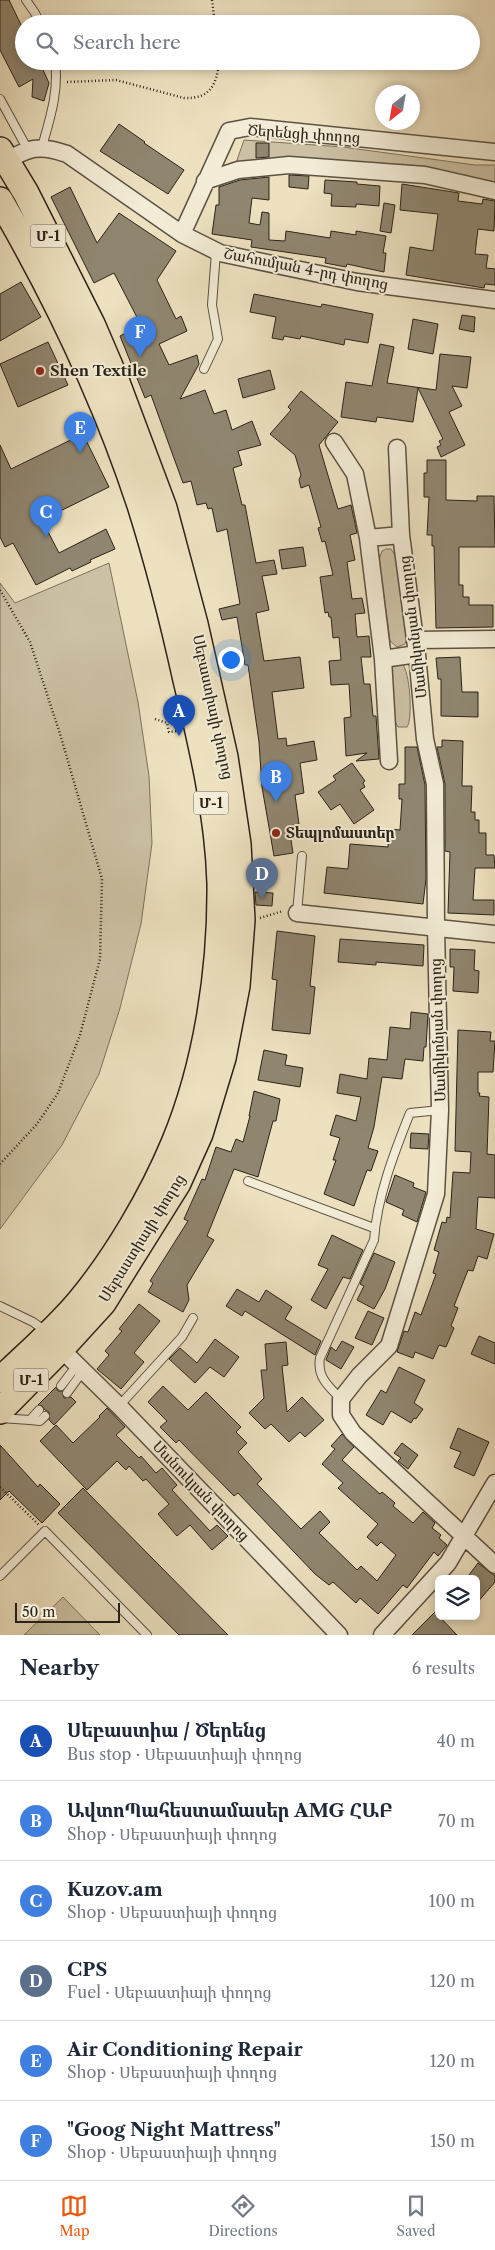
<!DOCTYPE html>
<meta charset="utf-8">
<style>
:root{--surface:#fff;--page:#f6f6f7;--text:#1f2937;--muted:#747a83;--line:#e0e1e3;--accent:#ea580c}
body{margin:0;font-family:"Libre Caslon Text","Noto Serif Armenian",serif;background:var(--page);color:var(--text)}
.controls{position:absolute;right:15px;bottom:15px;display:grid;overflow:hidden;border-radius:8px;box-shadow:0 2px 8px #0003}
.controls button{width:45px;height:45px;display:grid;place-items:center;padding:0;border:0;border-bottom:1px solid var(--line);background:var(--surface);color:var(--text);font:25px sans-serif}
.compass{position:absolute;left:375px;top:85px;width:45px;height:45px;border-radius:50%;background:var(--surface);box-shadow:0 2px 8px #0003;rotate:211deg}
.scale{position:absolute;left:15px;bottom:12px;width:105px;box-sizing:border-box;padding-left:5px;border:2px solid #2b2319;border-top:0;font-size:14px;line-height:18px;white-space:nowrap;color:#2b2319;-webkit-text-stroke:4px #f3ecd6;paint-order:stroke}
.you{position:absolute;left:230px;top:659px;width:18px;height:18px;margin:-12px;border:4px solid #fff;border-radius:50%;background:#1a73e8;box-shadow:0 0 0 8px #1a73e833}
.badge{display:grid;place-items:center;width:32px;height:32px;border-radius:50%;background:var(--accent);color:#fff;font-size:16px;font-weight:700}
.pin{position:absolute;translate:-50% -41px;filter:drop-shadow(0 1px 2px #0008)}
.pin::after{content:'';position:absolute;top:26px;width:18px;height:15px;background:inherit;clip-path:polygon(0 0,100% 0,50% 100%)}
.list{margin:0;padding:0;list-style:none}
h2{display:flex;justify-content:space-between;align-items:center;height:65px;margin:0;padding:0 20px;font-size:21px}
h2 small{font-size:16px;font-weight:400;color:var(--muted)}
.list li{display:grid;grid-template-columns:32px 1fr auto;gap:15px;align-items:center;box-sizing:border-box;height:80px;padding:0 20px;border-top:1px solid var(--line)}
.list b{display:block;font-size:19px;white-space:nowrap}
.list p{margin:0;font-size:16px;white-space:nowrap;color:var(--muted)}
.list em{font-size:16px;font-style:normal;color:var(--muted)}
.icon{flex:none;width:28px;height:28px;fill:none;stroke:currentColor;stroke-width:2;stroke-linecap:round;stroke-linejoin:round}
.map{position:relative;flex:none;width:495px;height:1635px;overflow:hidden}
.search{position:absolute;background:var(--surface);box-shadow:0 2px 8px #0003;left:15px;right:15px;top:15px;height:55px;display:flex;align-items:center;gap:12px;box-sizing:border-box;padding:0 18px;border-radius:28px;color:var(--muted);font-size:19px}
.sheet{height:545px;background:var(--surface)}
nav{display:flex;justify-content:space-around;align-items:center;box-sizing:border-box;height:70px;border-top:1px solid var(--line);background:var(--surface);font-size:14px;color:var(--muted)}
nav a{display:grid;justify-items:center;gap:2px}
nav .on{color:var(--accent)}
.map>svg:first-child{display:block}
.green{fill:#ccc1a4;stroke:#7c725e}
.building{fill:#908670;stroke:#2b2319}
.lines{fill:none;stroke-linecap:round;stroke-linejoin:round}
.service-casing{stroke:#5c5243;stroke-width:10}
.minor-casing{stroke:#5c5243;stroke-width:19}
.primary-casing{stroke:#2b2319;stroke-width:28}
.path{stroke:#2b2319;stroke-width:2.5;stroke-dasharray:1 2.5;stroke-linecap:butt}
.service{stroke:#f3ecd6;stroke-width:8}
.minor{stroke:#f3ecd6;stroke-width:16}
.primary{stroke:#ede1c0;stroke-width:25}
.poi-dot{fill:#8f2418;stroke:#f3ecd6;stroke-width:2}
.labels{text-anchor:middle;stroke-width:4;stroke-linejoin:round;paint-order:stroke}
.shield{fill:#f3ecd6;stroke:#675f52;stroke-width:1}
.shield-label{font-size:14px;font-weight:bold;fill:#2b2319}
.street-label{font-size:15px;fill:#2b2319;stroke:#f3ecd6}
.poi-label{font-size:15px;font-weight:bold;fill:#2b2319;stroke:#f3ecd6;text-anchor:start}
</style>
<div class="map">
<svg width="495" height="1635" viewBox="0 0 495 1635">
<rect width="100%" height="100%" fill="#ede1c0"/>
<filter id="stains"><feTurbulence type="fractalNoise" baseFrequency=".004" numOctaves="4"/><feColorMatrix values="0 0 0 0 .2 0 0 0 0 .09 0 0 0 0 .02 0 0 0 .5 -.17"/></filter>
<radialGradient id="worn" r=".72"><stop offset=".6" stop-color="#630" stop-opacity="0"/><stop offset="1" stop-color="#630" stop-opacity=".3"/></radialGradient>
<path class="green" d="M244,140L343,147L475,165H495V186L457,174L401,164L399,169L236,163Z
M386,549H391L396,557L407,639L405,644L397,647L390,641L379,560L382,551Z
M109,563L138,702L149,776L152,843L141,924L120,1008L99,1074L62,1145L0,1229V583L15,603Z
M402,664C410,670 413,720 407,727H398L394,720L391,668L394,665Z
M63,1597L100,1635H24Z"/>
<path class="building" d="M0,0H9L24,31V61H39L49,83L44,101L32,97L33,79L19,87L0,50Z
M119,124L145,142L144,143L184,170L168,194L100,151Z
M256,143H269V157L256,158Z
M289,175L309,176L308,189L289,187Z
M269,177V200L252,198L249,223L260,225L262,212L269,213V240L285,241L286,231L330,238L331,231L356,235V231L386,236L383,253H386L384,272L347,264L346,267L325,263L326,258L251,247L252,240L212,234L216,205H219V187L240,180Z
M325,180L357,182V184L380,186L379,206L356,204V207L331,206L332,194L324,193Z
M402,184L459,193L458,201L482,204L483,199L495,201L494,231L478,229L475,254L488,255L486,268L495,269V285L485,284L484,288L406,275L410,247L433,251L438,214L400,210Z
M70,187L97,243L119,213L176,251L157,280L176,319L181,316L187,331L159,344L169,365L197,355L199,364L180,399L205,390L214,414L226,410L232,430L252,421L261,445L238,451L242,465L233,468L242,505H245L256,563L274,560L277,574L262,576L269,610L256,613L264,661L300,657L304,688L272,692L278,739L286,738L287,746L314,741L317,760L300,763L304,793L295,795L299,824L289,826L293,853L274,856L262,787L259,742L248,665H245L237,617L222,620L219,609L240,604L227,529L217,532L212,508L208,509L206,503L197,505L191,481L183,483L151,395L145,398L120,336L141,325L114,273L94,283L51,197Z
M384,203L395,205L391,233L380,231Z
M21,282L41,317L0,341V294Z
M254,294L321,307L322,304L373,314L368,343L345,339L344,345L301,336L300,339L284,336L283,340L272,338L276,317L250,312Z
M462,315L475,317L474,332L459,329Z
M413,319L438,324L433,354L408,349Z
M48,342L68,385L18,407L0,364Z
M380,344L394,347L387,383L436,390L440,354L471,357L467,388L452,386L462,406L449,412L465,445L441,457L437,447L441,445L439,441L443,439L418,388L413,422L377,417L376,422L341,417L346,382L372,386Z
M270,370L275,389L243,398L238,379Z
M301,391L338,422L319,445L338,509L351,505L357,533L350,535L355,560L347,562L352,599L362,598L365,613L355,614L357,637L369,636L371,657H361L364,684H370L373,716H376L379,759L356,761L367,753L346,756L344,718L351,717L349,684L331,685L329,661L341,660L339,637L333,638L331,617H329L328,612L325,613L320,577L333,575L325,541L322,542L318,528L321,527L309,485L301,488L299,480L301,475L295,455L270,434L291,410L288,407Z
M83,434L109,487L42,520L59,553L106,529L115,549L90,560L91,562L72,571L70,568L36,585L13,543L5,547L0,537V445L11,469Z
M427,460H446V500L477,501V496H494L495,547H459V585H463V597H469V605H493V627L436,628L434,546H432V535H427L429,497H424V473H427Z
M303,547L306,566L282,569L279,550Z
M460,657L462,692H478V717L441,716V679H438L436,658Z
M442,740L463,741L462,786H472L471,812H475V820H479V833H486V855H494L495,868H475L473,900H494V915L448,913L450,852L445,851V784L437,747H442Z
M405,747H417L425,785L426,879L423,904L324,893L327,867L348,869L350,844L388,847L389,829L400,830L402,799H399V784H405Z
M352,763L365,781L363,783L365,787L360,790L374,810L354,824L340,804L331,810L318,792L336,780L333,776Z
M255,892L273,893L272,906L256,905Z
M277,931L315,936L310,986L315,987L310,1034L272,1030L277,980L272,979Z
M340,939L424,945L423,966L376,962V965L338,962Z
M450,949L475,950L474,970L479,971L478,993L453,991L454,967H450Z
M411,1012L428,1014L426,1047H424L423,1061L405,1059L402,1079L382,1077L374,1127L368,1148L378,1151L371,1171L367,1170L354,1206L324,1194L336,1160H333L340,1138L330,1135L336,1115L356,1121L361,1097L337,1093L340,1074L367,1079L369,1058L387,1060L390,1027L410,1029Z
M458,1030L491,1032L490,1041H495L493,1072H478V1093H480L479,1096L489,1097L487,1154L495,1155V1198L478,1197L476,1229L494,1234L487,1259L478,1256L473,1271L468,1270L454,1306L458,1308L451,1326L454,1328L446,1347L439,1345L433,1359L415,1352L413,1358L397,1352L404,1331L408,1332L415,1312L421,1315L436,1274L433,1273L439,1252L434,1250L442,1222L446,1223L447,1217L450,1218L453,1172L470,1173L471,1152L455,1151Z
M264,1050L287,1055L285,1065L303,1068L300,1087L258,1080Z
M254,1091L280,1099L276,1121H273L258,1177L234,1169L207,1236L214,1240L187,1285L189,1300L183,1312L148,1292L153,1283L150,1281L188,1221L184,1219L202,1179L205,1180L216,1147L231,1152L236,1139L243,1142L250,1116H249Z
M411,1133L429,1134L428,1149L410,1148Z
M395,1175L414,1183L413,1187L426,1192L417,1222L402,1215L404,1210L386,1202Z
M332,1235L363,1250L350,1279L343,1277L326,1309L311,1300L328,1269L318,1265Z
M374,1253L395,1262L385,1289L374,1309L357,1300L364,1286L360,1284Z
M237,1289L259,1302L266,1290L292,1307L285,1319L321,1341L315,1355L245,1311L242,1316L226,1306Z
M139,1304L160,1321L134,1353L144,1362L121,1389L97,1369L109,1355L105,1351L122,1331L119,1329Z
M368,1311L384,1318L372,1345L355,1338Z
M479,1336L495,1343V1364L471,1354Z
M215,1339L239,1357L224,1377L210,1367L195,1383L169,1359L180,1348L197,1363Z
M342,1341L354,1347L341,1369L326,1360L331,1347L336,1351Z
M286,1342L288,1365L282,1366L287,1412L302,1397L324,1420L305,1437L300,1432L289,1442L271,1424L265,1429L249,1413L264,1398L261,1370H267L265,1344Z
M399,1367L425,1380L414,1403L423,1409L416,1419L414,1418L411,1423L391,1411L383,1425L366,1415L381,1390L386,1393Z
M163,1386L188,1410L206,1392L241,1427L236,1432L247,1443L238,1452L262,1479L257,1484L301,1529L320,1511L330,1522L319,1533L357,1570L361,1566L377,1581L396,1555L381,1542L377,1546L367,1537L378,1524L338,1488L343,1483L322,1464L335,1449L331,1446L342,1434L354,1447L342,1460L380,1494L382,1492L395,1503L393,1506L413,1523L423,1512L435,1523L432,1528L441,1535L439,1538L447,1545L438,1556L434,1552L407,1588L403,1585L378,1614L360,1598L356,1603L333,1582L329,1585L315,1574L238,1493L234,1496L179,1440L176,1443L160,1427L167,1421L148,1402Z
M56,1387L58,1391H62L64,1398L71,1397L76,1402L54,1425L49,1420V1412L45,1410L42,1406L38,1405Z
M107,1408L125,1427L116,1435L139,1458L141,1456L156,1473L162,1468L177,1485L172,1490L210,1531L217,1525L228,1536L212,1550L190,1525L177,1536L158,1514L169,1504L146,1479L143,1481L129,1466L126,1470L117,1461L87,1490L40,1441L56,1425L73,1443L100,1417L99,1416Z
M458,1428L489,1442L474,1476L454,1467L461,1452L450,1448Z
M402,1443L418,1455L408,1469L398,1461L401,1458L394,1453Z
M0,1445L38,1487L40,1484L60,1504L42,1523L9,1491L0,1500Z
M83,1488L228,1635H179L58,1513Z
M478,1563L495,1576V1582L476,1604V1579H466Z
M435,1612L457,1635H412Z"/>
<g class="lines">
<g class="service-casing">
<path id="service" d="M26,0L35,13L40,24
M0,99L28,150
M42,147C50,118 59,92 55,61
M204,369L218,339L212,305L216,252
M297,913L302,856
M248,1181L374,1228
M0,1306L33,1322L47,1332
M61,1386L77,1365
M67,1393L83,1371
M341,1399C328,1386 317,1377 320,1358L374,1240C377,1197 394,1153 410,1113L440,1110
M119,1406L182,1337L193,1318
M0,1418L30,1420L39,1410
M30,1420L40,1421L45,1416
M0,1576L45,1531L147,1635"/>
</g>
<g class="minor-casing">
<path id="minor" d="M0,164C28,149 36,143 67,154L182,234L220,253L357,282L495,300
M205,181L238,170L289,165L425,175L495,191
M182,234L229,131L250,127L495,152
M334,442L355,474L368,538L383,659L389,761
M397,448L401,535L417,654L425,739L435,784L436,928L440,1110L436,1194L389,1346L359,1376L341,1399V1415L353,1433L495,1565
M368,538L401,535
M416,640L495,639
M383,659L417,654
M297,913L495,934
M61,1349L119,1406L339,1635
M382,1635L448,1563L495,1483"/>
</g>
<g class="primary-casing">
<path id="primary" d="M0,150L26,193L92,324L116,380L164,508L195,624L225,757L238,844L242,920L237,986L223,1058L200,1134L178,1183L103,1303L61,1349L0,1411
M0,200C56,296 105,399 140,505C158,562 173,621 186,680C202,746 218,815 220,883C221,968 207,1064 174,1143C152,1196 115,1259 78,1303C54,1331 26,1355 0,1380"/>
</g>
<path class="path" d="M212,0L215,24
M67,82L116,80L184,98C210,99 217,85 219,61
M0,590L30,642L61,737L102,879L100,959L80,1035L58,1093L37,1124L0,1164
M155,719L167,723L169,732L178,731
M260,918L283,911
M0,1487L39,1525"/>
<use href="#service" class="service"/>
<use href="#minor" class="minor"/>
<use href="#primary" class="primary"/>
</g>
<g class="poi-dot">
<circle cx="40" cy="371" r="5"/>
<circle cx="276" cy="833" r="5"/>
</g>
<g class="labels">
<g class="shield">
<rect x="30.5" y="224.5" width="35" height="23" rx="4"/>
<rect x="193.5" y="791.5" width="35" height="23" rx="4"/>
<rect x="13.5" y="1368.5" width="35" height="23" rx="4"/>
</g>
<g class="shield-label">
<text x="48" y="241">Մ-1</text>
<text x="211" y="808">Մ-1</text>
<text x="31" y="1385">Մ-1</text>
</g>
<g class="street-label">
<text transform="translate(304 134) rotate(4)" y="5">Ծերենցի փողոց</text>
<text transform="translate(306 269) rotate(11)" y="5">Շահումյան 4-րդ փողոց</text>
<text transform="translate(413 627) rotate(-97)" y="5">Մամիկոնյան փողոց</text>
<text transform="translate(213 707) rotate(78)" y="5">Սեբաստիայի փողոց</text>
<text transform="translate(438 1030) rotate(-92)" y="5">Մամիկոնյան փողոց</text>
<text transform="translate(142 1238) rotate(-58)" y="5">Սեբաստիայի փողոց</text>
<text transform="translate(201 1491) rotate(46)" y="5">Մանուկյան փողոց</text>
</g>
<g class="poi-label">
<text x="50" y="376">Shen Textile</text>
<text x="286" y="838">Տեպլոմաստեր</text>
</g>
</g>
<rect width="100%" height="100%" filter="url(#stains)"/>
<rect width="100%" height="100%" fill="url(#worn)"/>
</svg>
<div class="controls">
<button><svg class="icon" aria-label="layers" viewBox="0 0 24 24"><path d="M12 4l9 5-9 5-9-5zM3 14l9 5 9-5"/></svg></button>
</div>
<svg class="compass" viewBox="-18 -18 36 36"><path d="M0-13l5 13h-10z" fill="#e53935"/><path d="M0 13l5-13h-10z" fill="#747a83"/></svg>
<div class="scale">50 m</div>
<div class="you"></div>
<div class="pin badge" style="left:179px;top:736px;background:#1a4fb4">A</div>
<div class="pin badge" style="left:276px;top:802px;background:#3f7fe0">B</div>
<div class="pin badge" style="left:46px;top:537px;background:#3f7fe0">C</div>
<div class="pin badge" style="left:262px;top:899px;background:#5c6f8a">D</div>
<div class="pin badge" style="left:80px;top:453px;background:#3f7fe0">E</div>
<div class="pin badge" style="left:140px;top:357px;background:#3f7fe0">F</div>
<div class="search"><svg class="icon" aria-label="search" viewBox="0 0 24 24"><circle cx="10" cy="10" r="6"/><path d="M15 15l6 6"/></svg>Search here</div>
</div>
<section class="sheet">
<h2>Nearby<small>6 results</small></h2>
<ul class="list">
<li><span class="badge" style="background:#1a4fb4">A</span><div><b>Սեբաստիա / Ծերենց</b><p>Bus stop · Սեբաստիայի փողոց</p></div><em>40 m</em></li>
<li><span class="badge" style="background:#3f7fe0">B</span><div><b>ԱվտոՊահեստամասեր AMG ՀԱԲ</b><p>Shop · Սեբաստիայի փողոց</p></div><em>70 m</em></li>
<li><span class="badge" style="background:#3f7fe0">C</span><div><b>Kuzov.am</b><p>Shop · Սեբաստիայի փողոց</p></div><em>100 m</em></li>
<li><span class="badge" style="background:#5c6f8a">D</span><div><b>CPS</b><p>Fuel · Սեբաստիայի փողոց</p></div><em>120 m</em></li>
<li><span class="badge" style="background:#3f7fe0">E</span><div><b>Air Conditioning Repair</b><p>Shop · Սեբաստիայի փողոց</p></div><em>120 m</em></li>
<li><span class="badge" style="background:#3f7fe0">F</span><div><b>&quot;Goog Night Mattress&quot;</b><p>Shop · Սեբաստիայի փողոց</p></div><em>150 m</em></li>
</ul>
</section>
<nav>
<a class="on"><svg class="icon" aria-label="map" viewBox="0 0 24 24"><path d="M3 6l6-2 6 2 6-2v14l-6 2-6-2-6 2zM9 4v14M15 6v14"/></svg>Map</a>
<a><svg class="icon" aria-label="directions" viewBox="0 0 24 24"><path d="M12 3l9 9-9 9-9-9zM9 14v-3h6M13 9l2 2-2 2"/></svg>Directions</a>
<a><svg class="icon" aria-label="saved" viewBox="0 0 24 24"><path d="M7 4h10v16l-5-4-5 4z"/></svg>Saved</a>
</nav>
